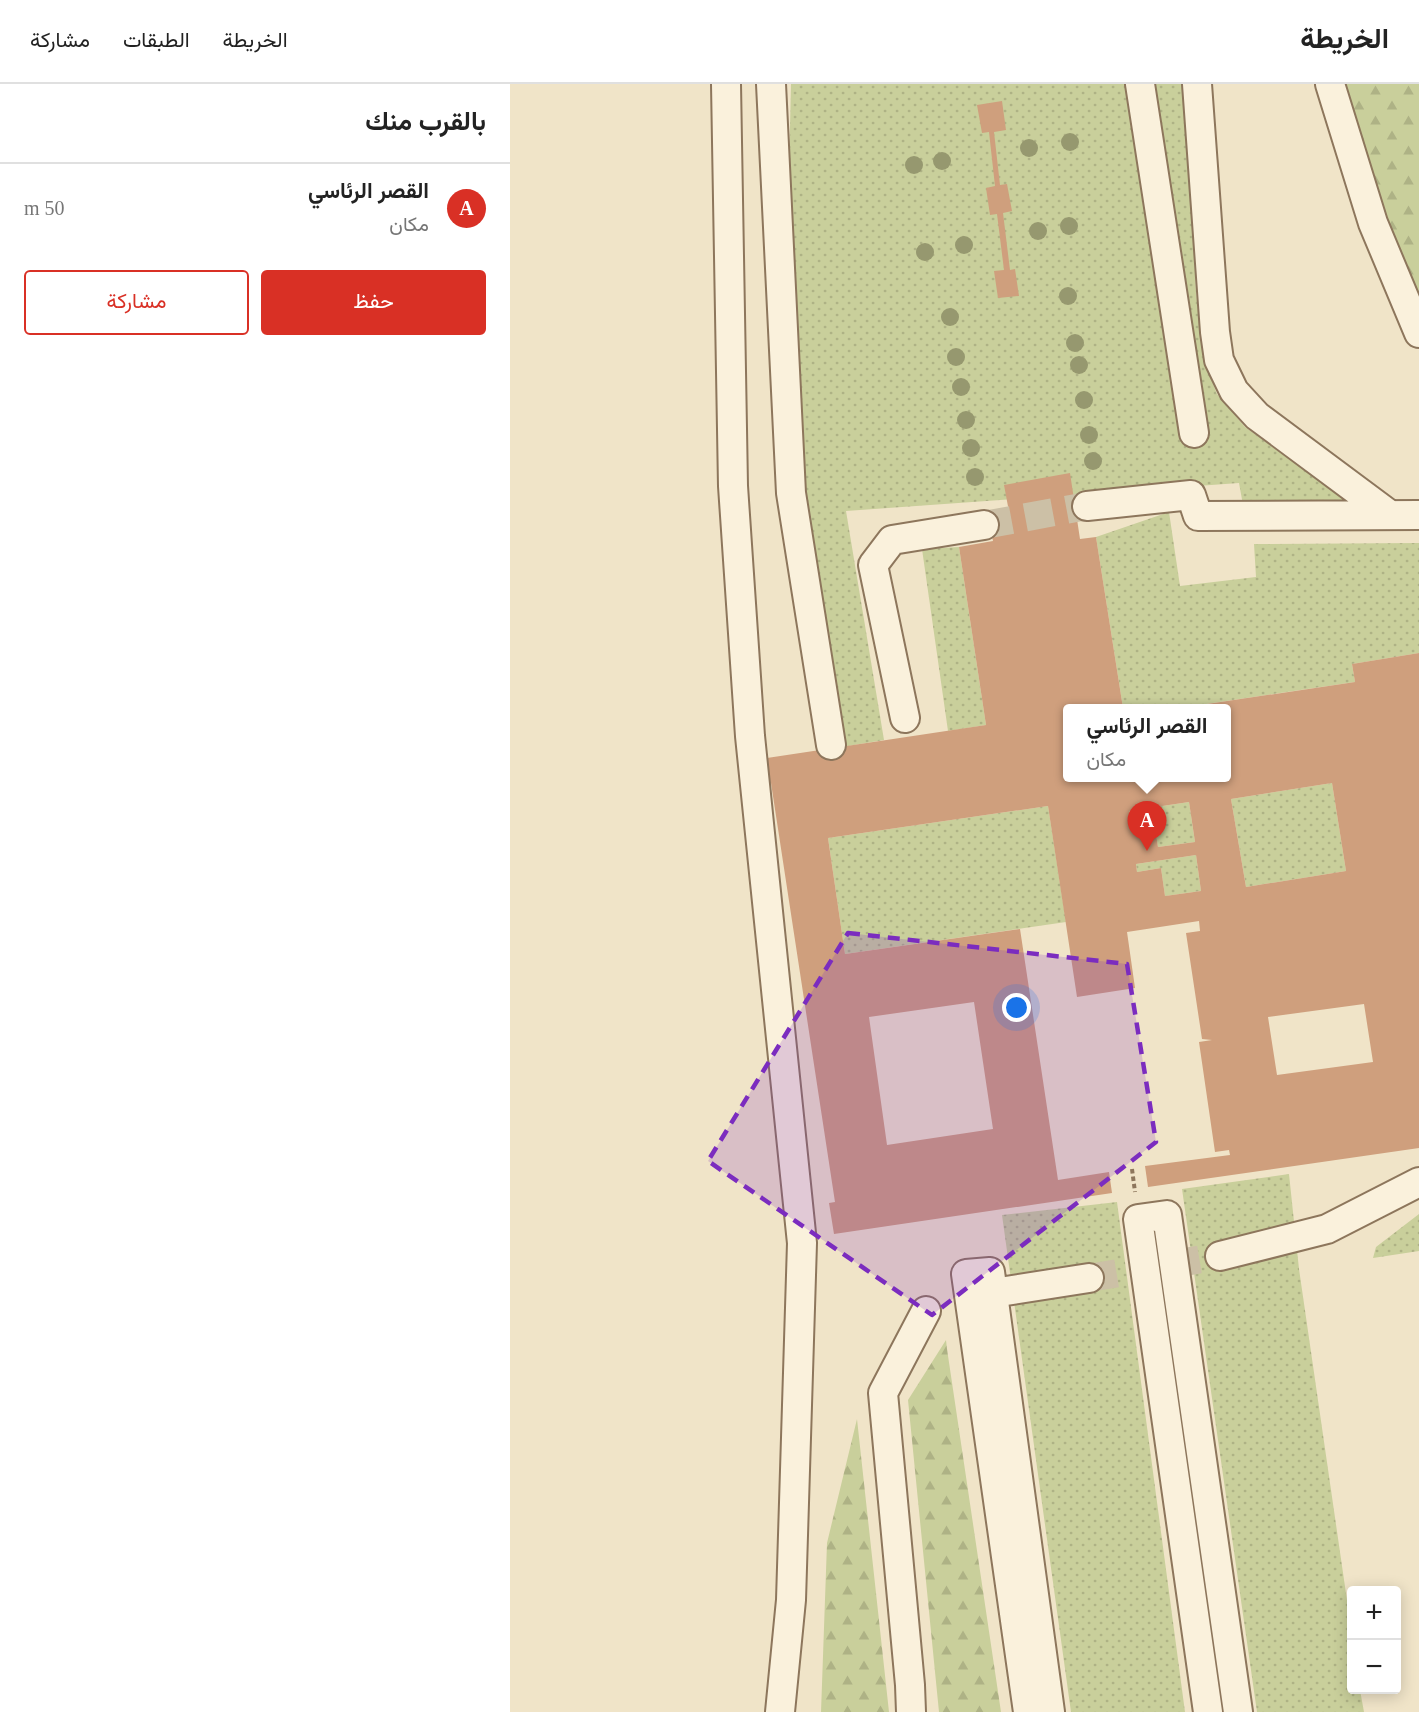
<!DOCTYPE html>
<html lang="ar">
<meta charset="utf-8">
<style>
:root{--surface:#fff;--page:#f6f6f6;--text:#222;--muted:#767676;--line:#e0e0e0;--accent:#d93025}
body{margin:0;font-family:"Times New Roman",Vazirmatn,serif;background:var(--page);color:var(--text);direction:rtl}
.controls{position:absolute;right:18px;bottom:18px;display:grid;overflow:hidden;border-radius:6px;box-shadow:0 3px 15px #0003}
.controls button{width:54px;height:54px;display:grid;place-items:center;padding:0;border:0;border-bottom:2px solid var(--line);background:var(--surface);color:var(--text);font:30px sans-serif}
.you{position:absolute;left:507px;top:924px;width:21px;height:21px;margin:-15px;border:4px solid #fff;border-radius:50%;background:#1a73e8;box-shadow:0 0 0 9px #1a73e833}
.badge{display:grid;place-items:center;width:39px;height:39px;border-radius:50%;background:var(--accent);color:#fff;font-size:20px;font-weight:700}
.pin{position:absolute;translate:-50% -50px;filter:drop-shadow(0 2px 3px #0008)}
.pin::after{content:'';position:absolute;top:32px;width:21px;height:18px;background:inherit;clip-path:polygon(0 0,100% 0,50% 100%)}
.popup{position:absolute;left:553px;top:620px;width:168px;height:78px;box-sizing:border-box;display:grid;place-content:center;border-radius:6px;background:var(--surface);filter:drop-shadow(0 2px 4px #0005);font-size:20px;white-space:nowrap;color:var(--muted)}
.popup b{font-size:22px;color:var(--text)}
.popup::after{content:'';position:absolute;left:50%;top:100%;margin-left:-12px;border:12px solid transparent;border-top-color:var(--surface)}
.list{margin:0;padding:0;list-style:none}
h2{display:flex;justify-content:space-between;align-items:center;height:78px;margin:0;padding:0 24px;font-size:26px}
h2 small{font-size:20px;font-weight:400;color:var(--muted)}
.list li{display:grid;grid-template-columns:39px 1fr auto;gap:18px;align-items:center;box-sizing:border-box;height:90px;padding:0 24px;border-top:2px solid var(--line)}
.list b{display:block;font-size:22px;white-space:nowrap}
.list p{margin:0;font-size:20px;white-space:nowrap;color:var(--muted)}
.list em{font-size:20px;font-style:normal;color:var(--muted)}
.actions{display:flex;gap:12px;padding:18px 24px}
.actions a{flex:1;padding:14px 0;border:2px solid var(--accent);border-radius:6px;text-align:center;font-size:21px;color:var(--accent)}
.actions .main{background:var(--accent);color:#fff}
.map{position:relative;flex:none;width:909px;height:1628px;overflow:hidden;direction:ltr}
header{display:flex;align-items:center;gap:36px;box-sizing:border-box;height:84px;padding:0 30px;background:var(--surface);border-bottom:2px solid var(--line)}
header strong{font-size:28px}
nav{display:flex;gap:33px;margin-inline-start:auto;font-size:21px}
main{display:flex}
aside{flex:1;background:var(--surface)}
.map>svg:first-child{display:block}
.grass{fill:url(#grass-dots)}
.forest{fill:url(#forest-firs)}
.building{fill:#cf9f7d;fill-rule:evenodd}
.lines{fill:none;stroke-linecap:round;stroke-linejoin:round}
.minor-tunnel{stroke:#ccc0a6;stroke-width:28;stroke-dasharray:28 14;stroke-linecap:butt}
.minor-casing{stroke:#8d765c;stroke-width:32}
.path{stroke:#8d765c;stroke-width:4;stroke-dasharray:4.5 3;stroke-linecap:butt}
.minor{stroke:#faf1dc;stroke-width:28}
.tree{fill:#96986f}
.marked{fill:#7b2cbf;fill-opacity:0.2;stroke:#7b2cbf;stroke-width:4.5;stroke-dasharray:12 8;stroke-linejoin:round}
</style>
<header>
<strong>الخريطة</strong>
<nav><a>الخريطة</a><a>الطبقات</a><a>مشاركة</a></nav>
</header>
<main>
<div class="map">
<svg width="909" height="1628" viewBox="0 0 909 1628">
<defs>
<pattern id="grass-dots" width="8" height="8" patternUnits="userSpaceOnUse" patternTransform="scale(1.5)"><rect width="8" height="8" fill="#c9cf9b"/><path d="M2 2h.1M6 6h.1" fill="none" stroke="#aeb285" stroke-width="1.8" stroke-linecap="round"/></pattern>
<pattern id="forest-firs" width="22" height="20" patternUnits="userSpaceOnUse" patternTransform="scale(1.5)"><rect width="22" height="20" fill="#c9cf9b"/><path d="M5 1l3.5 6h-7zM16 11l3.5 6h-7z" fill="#aeb285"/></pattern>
</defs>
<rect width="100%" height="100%" fill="#f0e4c8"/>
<path class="grass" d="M281,0H676L686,208L693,274L707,310L735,343L839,418L733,421L729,399L336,427L374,656L332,663L293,414L279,87Z
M659,428L670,502L746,493L744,460L909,459V569L842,580L845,598L669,624H613L586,453Z
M449,463L476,641L438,647L412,465Z
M822,699L836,787L736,803L721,715Z
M679,718L685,758L648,763L644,737L621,740L619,727Z
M538,722L556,838L335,870L318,754Z
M686,771L691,807L655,812L651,784L627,788L626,780Z
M779,1090L789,1185L841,1544L842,1606H850L854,1628H747L672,1105Z
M607,1118L675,1628H561L492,1131Z
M909,1130V1167L863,1174L866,1163Z"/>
<path class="forest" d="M829,0H909V222L874,147Z
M436,1256L437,1265L491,1628H429L398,1316Z
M347,1335L379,1628H311L317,1459Z"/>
<path class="building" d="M492,17L496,46L484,48L490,101L497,100L502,127L493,129L500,186L505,185L509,212L488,214L484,187L494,186L487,130L480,131L476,104L485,102L479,48L472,49L467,21Z
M560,389L570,455L586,453L613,624H558V694H716V624L677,623L845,598L842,580L909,569V1064L638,1103L635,1082L720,1071L719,1066L705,1068L689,958L702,956L692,955L676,849L690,847L689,837L617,848L625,904L567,913L538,722L318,754L335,870L510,845L548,1096L599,1088L602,1109L324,1150L319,1119L325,1118L261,699H255L251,675L476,641L449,463L483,457L479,436L500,433L494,401ZM822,699L836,787L736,803L721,715ZM679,718L685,758L648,763L644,737L621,740L619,727ZM686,771L691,807L655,812L651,784L627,788L626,780ZM464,918L483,1045L377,1061L359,933ZM854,920L863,978L767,991L758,933Z"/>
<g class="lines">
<path class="minor-tunnel" d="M474,441L577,422
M579,1194L710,1172"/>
<g class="minor-casing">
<path id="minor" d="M216,0L223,402L240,652L292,1159L281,1516L270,1628
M261,0L281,409L321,661
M630,0L684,349
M687,0L705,248L709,276L724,307L747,332L880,431
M820,0L863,139L909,249
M577,422L681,411L688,432L909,431
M395,634L363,481L382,456L474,441
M710,1172L817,1145L909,1098
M483,1209L579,1194
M401,1628L400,1601L373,1309L416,1227
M518,1628L456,1190L480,1188L540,1628
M698,1628L628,1135L657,1131L728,1628"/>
</g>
<path class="path" d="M622,1085L625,1108"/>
<use href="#minor" class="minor"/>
</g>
<g class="tree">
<circle cx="560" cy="58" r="9"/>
<circle cx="519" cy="64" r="9"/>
<circle cx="432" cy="77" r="9"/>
<circle cx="404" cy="81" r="9"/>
<circle cx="559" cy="142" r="9"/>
<circle cx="528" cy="147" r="9"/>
<circle cx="454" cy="161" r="9"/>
<circle cx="415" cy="168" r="9"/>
<circle cx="558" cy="212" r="9"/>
<circle cx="440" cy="233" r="9"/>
<circle cx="565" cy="259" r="9"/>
<circle cx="446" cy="273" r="9"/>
<circle cx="569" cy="281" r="9"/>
<circle cx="451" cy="303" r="9"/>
<circle cx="574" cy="316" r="9"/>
<circle cx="456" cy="336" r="9"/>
<circle cx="579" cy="351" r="9"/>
<circle cx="461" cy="364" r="9"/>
<circle cx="583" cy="377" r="9"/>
<circle cx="465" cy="393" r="9"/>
</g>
<path class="marked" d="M338,849L617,880L646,1058L422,1231L198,1077Z"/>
</svg>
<div class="controls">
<button>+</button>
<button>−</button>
</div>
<div class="you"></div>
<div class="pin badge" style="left:637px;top:767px">A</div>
<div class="popup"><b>القصر الرئاسي</b>مكان</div>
</div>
<aside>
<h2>بالقرب منك<small></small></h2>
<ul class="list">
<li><span class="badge">A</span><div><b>القصر الرئاسي</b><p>مكان</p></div><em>50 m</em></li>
</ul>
<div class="actions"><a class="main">حفظ</a><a>مشاركة</a></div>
</aside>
</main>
